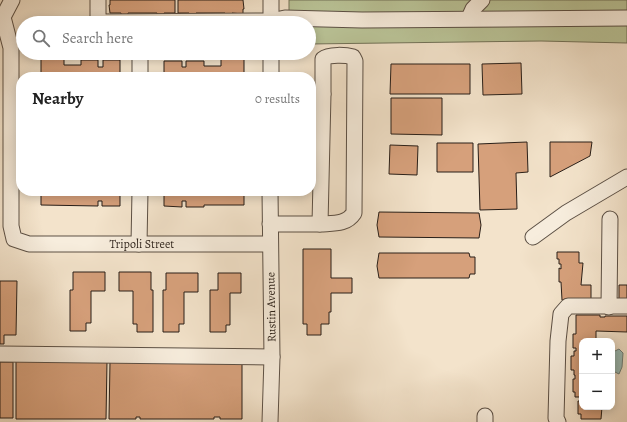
<!DOCTYPE html>
<meta charset="utf-8">
<style>
:root{--surface:#fff;--page:#f2f2f2;--text:#222;--muted:#767676;--line:#e0e0e0}
body{margin:0;font-family:Alegreya,serif;background:var(--page);color:var(--text)}
.controls{position:absolute;right:12px;bottom:12px;display:grid;overflow:hidden;border-radius:8px;box-shadow:0 2px 10px #0003}
.controls button{width:36px;height:36px;display:grid;place-items:center;padding:0;border:0;border-bottom:1px solid var(--line);background:var(--surface);color:var(--text);font:20px sans-serif}
.list{margin:0;padding:0;list-style:none}
h2{display:flex;justify-content:space-between;align-items:center;height:52px;margin:0;padding:0 16px;font-size:17px}
h2 small{font-size:13px;font-weight:400;color:var(--muted)}
.icon{flex:none;width:22px;height:22px;fill:none;stroke:currentColor;stroke-width:2;stroke-linecap:round;stroke-linejoin:round}
.map{position:relative;flex:none;width:627px;height:422px;overflow:hidden}
.search{position:absolute;background:var(--surface);box-shadow:0 2px 10px #0003;left:16px;top:16px;width:300px;height:44px;display:flex;align-items:center;gap:10px;box-sizing:border-box;padding:0 14px;border-radius:22px;color:var(--muted);font-size:15px}
.panel{position:absolute;background:var(--surface);box-shadow:0 2px 10px #0003;left:16px;top:72px;width:300px;height:124px;border-radius:16px}
.map>svg:first-child{display:block}
.green{fill:#bac498;stroke:#727258}
.water{fill:#9bbeb9;stroke:#6d7e79}
.building{fill:#d6a07b;stroke:#291f18}
.lines{fill:none;stroke-linecap:round;stroke-linejoin:round}
.minor-casing{stroke:#5c5045;stroke-width:17}
.minor{stroke:#f7eddd;stroke-width:15}
.labels{text-anchor:middle;stroke-width:3.5;stroke-linejoin:round;paint-order:stroke}
.street-label{font-size:12px;fill:#291f18;stroke:#f7eddd}
</style>
<div class="map">
<svg width="627" height="422" viewBox="0 0 627 422">
<rect width="100%" height="100%" fill="#f3e3cb"/>
<filter id="stains"><feTurbulence type="fractalNoise" baseFrequency=".005" numOctaves="4"/><feColorMatrix values="0 0 0 0 .2 0 0 0 0 .09 0 0 0 0 .02 0 0 0 .5 -.17"/></filter>
<radialGradient id="worn" r=".72"><stop offset=".6" stop-color="#630" stop-opacity="0"/><stop offset="1" stop-color="#630" stop-opacity=".3"/></radialGradient>
<path class="green" d="M289,0H627V43L541,41L309,44V23H289Z"/>
<path class="water" d="M619,349L623,353L622,367L619,374L613,371V352Z"/>
<path class="building" d="M110,0H175V13H164V16H157V13H128V16H121V13H110L109,5H110Z
M178,0H243L244,9H243V14L232,13V16H225V13H196V16H189V13H178Z
M41,53H64V65H81V60H98V67H103V60H120V77H41Z
M221,53H244V77H164V61H182V67H186V61H204V66H221Z
M521,63L522,94L483,95L482,64Z
M391,64H470V94H390Z
M391,98H442V135L391,134Z
M527,142L528,172L516,173L517,209L480,210L478,144Z
M550,142H592L590,156L550,177Z
M437,143H473V172H437Z
M390,145L418,146L417,175L389,174Z
M41,191H120V206H102V201H98V206L41,205Z
M164,191H244V205H204V207H186V201H182V207L164,206Z
M379,212L479,213L481,225L479,238L379,237L377,225Z
M303,249H331V278H352V293H331V312H329V324H321V335H307V324H303Z
M557,252H579V263H583L581,285H591V301L562,300L561,282H559V268L561,269V264H559V259H557Z
M379,253H469L470,257H475V274H470L469,278H379L377,266Z
M73,272H105V291H91V323H86V331H70V290H73Z
M119,272H151V290H153V332H137V324H133V291H119Z
M166,273H198V292H184V324H179V332H163V290H166Z
M218,273H241V293H230V325H226V332H210V290H218Z
M0,281H17L16,335H4V344H0Z
M619,285H627V301H619Z
M576,315H600V317H605V316H627V332L596,331V341H582V407H602L601,419H581V414H578V401H581V397H575V392H573V379H575V375H574V370H571V356H574V351H576V348H573V334H576Z
M16,361H107L106,419H16Z
M0,362H13V418H0Z
M110,362L242,363V419H220V417H214V419H140V417H136V419H109Z"/>
<g class="lines">
<g class="minor-casing">
<g id="minor">
<path d="M98,0V22L271,21L285,18L362,20L627,18"/>
<path d="M271,0V23"/>
<path id="s1" d="M3,17L11,48V226L14,239L29,244H270"/>
<path d="M3,17L12,0"/>
<path d="M469,18L473,9L482,0"/>
<path d="M271,53V77"/>
<path d="M140,77V53"/>
<path d="M270,224H320L323,94H311"/>
<path d="M320,224C333,223 346,225 354,213L355,61L353,57C346,55 329,54 323,59V94"/>
<path d="M533,237L566,213L627,177"/>
<path d="M139,244L140,191"/>
<path d="M609,307L610,219"/>
<path d="M0,354L272,357"/>
<path d="M270,422L272,357L270,191"/>
<path d="M485,422V416"/>
<path d="M558,422L556,418L558,341L561,314L568,306H627"/>
</g>
</g>
<use href="#minor" class="minor"/>
</g>
<g class="labels">
<g class="street-label">
<text dy="4" stroke="none"><textPath href="#s1" startOffset="352">Tripoli Street</textPath></text>
<text transform="translate(271 307) rotate(-91)" y="4">Rustin Avenue</text>
</g>
</g>
<rect width="100%" height="100%" filter="url(#stains)"/>
<rect width="100%" height="100%" fill="url(#worn)"/>
</svg>
<div class="controls">
<button>+</button>
<button>−</button>
</div>
<div class="search"><svg class="icon" aria-label="search" viewBox="0 0 24 24"><circle cx="10" cy="10" r="6"/><path d="M15 15l6 6"/></svg>Search here</div>
<section class="panel">
<h2>Nearby<small>0 results</small></h2>
<ul class="list">
</ul>
</section>
</div>
